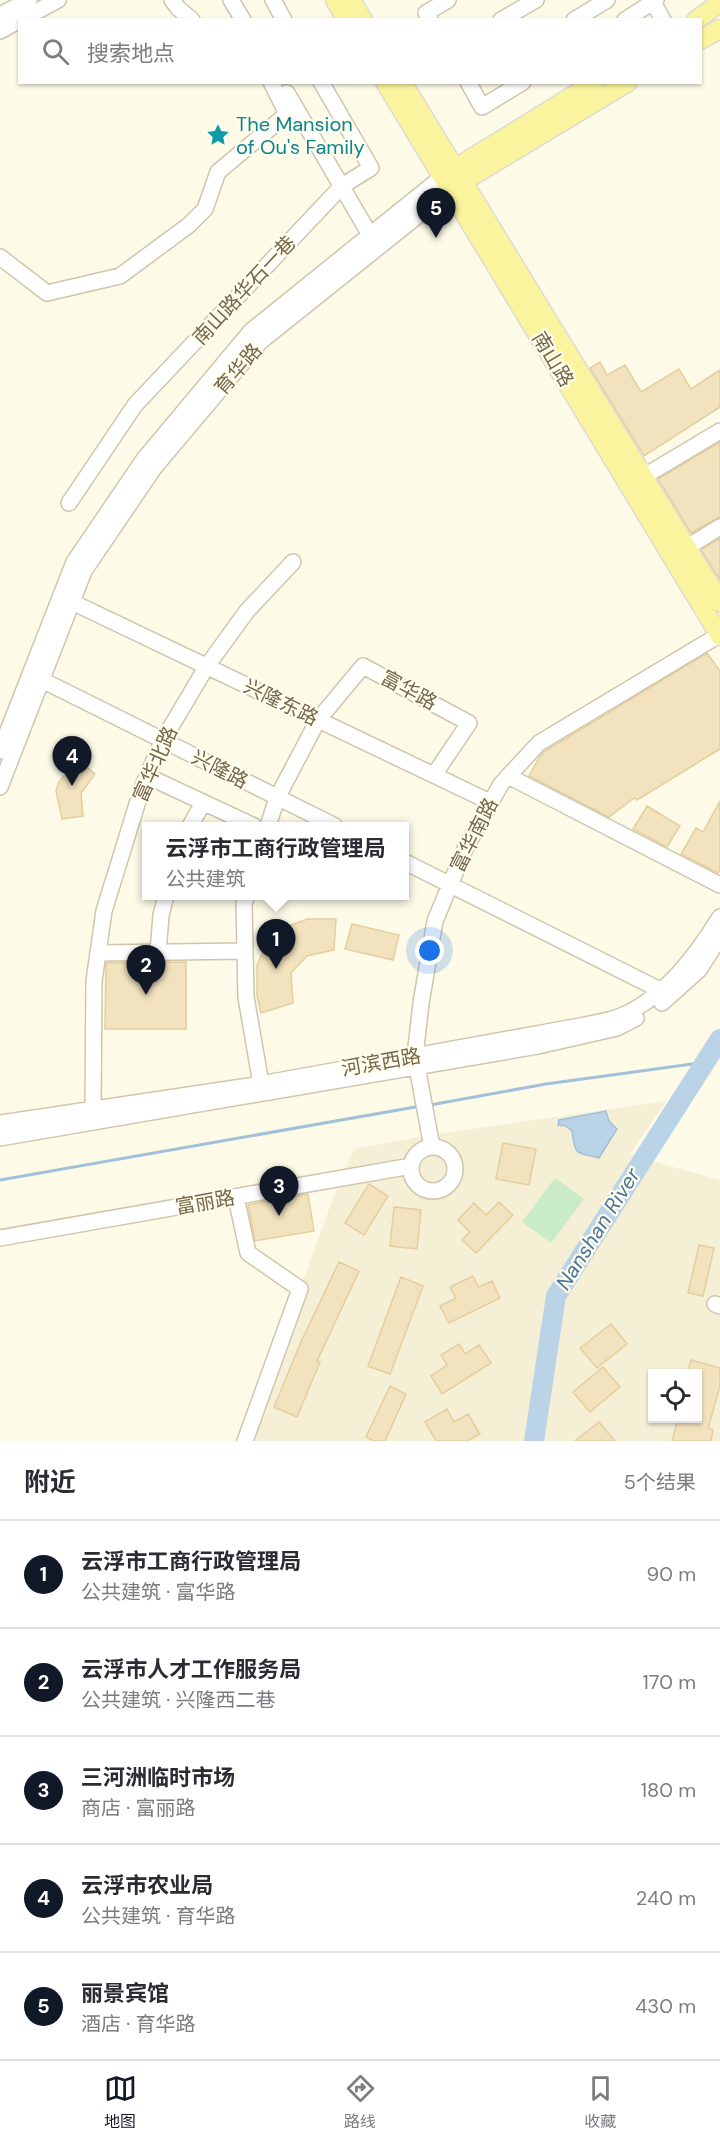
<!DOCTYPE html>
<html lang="zh">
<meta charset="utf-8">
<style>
:root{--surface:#fff;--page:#f2f2f3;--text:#2b2b33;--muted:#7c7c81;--line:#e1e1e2;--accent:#111827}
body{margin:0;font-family:"DM Sans","Noto Sans SC",sans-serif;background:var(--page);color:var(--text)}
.controls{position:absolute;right:18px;bottom:18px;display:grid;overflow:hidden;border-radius:0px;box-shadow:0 2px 4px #0004}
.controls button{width:54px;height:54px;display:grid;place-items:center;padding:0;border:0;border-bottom:2px solid var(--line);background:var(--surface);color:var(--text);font:30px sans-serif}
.you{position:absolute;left:430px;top:951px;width:21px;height:21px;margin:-15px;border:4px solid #fff;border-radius:50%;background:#1a73e8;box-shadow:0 0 0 9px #1a73e833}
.badge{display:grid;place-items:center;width:39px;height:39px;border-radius:50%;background:var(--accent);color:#fff;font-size:20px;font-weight:700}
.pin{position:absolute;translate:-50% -50px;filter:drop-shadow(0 2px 3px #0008)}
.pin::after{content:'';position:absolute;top:32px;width:21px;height:18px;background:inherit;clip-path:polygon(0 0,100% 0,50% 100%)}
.popup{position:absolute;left:142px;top:822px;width:267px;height:78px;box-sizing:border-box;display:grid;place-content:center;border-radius:0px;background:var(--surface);filter:drop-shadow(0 2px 4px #0005);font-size:20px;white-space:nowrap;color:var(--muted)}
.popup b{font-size:22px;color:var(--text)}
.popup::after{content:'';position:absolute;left:50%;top:100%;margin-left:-12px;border:12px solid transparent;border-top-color:var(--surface)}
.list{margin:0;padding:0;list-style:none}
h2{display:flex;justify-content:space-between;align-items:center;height:78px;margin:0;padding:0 24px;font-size:26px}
h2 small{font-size:20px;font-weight:400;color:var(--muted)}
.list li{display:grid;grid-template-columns:39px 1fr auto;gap:18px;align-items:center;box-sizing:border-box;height:108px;padding:0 24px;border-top:2px solid var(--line)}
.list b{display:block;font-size:22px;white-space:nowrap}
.list p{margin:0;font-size:20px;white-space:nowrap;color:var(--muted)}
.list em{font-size:20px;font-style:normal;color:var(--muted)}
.icon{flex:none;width:33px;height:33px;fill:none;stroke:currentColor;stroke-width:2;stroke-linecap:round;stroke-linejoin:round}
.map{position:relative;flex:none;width:720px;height:1441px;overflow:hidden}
.search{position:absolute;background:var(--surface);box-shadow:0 2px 4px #0004;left:18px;right:18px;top:18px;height:66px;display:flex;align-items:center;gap:15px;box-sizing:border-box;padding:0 21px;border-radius:0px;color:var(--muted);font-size:22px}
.sheet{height:618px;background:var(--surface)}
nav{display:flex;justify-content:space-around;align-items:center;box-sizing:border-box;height:84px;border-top:2px solid var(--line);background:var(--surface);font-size:16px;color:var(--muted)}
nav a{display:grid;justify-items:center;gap:3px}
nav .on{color:var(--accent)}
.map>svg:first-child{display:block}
.residential{fill:#f4efd5;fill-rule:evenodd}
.green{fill:#c9ebc5}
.water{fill:#bbd3e7;stroke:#a1c0d9;stroke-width:1.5}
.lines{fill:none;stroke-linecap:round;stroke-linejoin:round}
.stream{stroke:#a1c0d9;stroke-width:3}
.river{stroke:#bbd3e7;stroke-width:20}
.building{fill:#f2e2be;stroke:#e5ce9e;stroke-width:1.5}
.minor-casing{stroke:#cfc6ad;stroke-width:18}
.major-casing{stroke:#dedbd4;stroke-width:21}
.minor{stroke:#fff;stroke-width:15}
.major{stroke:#fbf49f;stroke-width:18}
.labels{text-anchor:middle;stroke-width:4.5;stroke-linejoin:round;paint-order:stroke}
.culture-label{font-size:20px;fill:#0d838f;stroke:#fffded;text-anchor:start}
.street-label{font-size:20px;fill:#77674b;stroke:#fffded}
.water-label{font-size:21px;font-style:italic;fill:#4a7599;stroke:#fffded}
</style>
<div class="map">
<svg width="720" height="1441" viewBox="0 0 720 1441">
<rect width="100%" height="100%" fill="#fdfbe7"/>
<path class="residential" d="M666,1101L630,1155L720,1180V1441H245L340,1179L354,1149L430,1135ZM652,1374H698V1418H652Z"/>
<path class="green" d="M555,1178L584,1199L551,1243L522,1222Z"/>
<path class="water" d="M606,1111L609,1121L617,1129L599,1158C576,1152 575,1156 572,1131L566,1126L558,1125L559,1120Z"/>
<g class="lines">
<path class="stream" d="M430,1105L546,1084L707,1062
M0,1180L421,1106"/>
<path class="river" d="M534,1441L556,1296L720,1039"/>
</g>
<path class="building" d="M600,362L607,375L625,365L641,392L679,369L691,389L720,370V407L644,456L590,368Z
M720,442V517L691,533L658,479Z
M720,538V580L701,550Z
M707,653L720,671V749L637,800L634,798L609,817L529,776L539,758L545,751Z
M78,760L95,774L81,793L83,816L62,819L56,791L59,782Z
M720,801V870L718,873L681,854L696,828L703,832Z
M647,806L680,826L667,847L633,829Z
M307,919H336L334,950L307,956L291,973L293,1003L261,1013L257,996V965L265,948L284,928Z
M352,924L399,935L393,960L345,949Z
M186,962V1029H105L106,963Z
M503,1143L536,1149L529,1185L496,1179Z
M369,1184L388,1196L364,1235L345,1223Z
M308,1194L314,1231L255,1241L248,1205Z
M499,1202L513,1215L476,1253L462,1240L470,1232L458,1220L474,1203L486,1215Z
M394,1207L421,1210L417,1249L390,1246Z
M699,1245L714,1248L703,1296L688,1293Z
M339,1262L359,1271L317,1361L320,1362L297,1417L274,1407L300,1344Z
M473,1276L478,1287L492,1281L500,1298L449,1323L440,1306L456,1298L450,1287Z
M401,1277L423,1286L390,1374L368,1366Z
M611,1324L627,1344L597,1368L580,1348Z
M459,1344L465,1354L479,1345L491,1363L442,1394L431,1376L447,1365L441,1355Z
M691,1360L720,1368V1386L708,1428L713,1430L711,1441H672L678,1419H698V1374H687Z
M603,1367L620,1387L590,1412L573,1392Z
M390,1386L406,1394L385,1441H374L366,1437Z
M447,1409L454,1422L468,1414L480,1434L467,1441H436L425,1422Z
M599,1422L615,1441H575Z"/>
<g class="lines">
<g class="minor-casing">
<path id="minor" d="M172,0L178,8L192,20
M231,0L243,20
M273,0L284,20
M653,2L663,20
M0,15L29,0
M21,20L58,0
M430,20L426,13L448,0
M501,20L536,0
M574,20L607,0
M625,20L656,0
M0,31L20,20
M468,82L482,107L523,82
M287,93L370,235
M0,257L47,293L120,276L189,225L205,209L218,172L287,114L271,82
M643,477L720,431
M69,503L135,405L342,186L371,168L321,82
M686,548L720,527
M72,602L490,802
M42,680L335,826
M0,751L74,562L144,459L251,331L442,177
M147,776L254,826
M508,776L720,885
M0,787L84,571L154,468L260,342L450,190
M190,826L203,803
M268,826L277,798L318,720L363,666L469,723L434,775
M405,862L662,991
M247,896L244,903L246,997L261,1084
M158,952L161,915L166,896
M98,953L245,951
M662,1003L699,970L720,937
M93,1109L94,981L104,911L142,788L163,740L207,666L247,611L293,562
M0,1123L261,1084L580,1026C593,1023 609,1021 621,1016C665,997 696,956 720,917
M0,1138L538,1046L617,1028L636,1018
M411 1169a22 22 0 1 1 44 0a22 22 0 1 1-44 0Z
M432,1147L415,1056L421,1003L435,921L465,849L501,784L539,743L719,635
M236,1197L248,1253L300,1289L245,1441
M0,1238L411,1166
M715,1304L720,1306"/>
</g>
<g class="major-casing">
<path id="major" d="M335,0L347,20
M351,0L363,20
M696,20L720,3
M700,40L720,29
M385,82L720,636
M402,82L720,602
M446,174L595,82
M454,187L628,82"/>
</g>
<use href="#minor" class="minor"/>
<use href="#major" class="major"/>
</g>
<defs>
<g id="sight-bare" transform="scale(1.8)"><path d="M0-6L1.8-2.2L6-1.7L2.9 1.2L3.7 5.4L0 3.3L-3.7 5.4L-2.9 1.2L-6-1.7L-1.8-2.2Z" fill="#0f9aa8" stroke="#fffded" stroke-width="2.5" paint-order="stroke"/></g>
</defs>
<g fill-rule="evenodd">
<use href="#sight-bare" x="218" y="135"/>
</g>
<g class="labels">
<g class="culture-label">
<text x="236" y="131">The Mansion<tspan x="236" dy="23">of Ou's Family</tspan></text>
</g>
<g class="street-label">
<text transform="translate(244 290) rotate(-47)" y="7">南山路华石一巷</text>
<text transform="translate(553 359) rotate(59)" y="7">南山路</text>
<text transform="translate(238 369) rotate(-49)" y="7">育华路</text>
<text transform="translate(409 690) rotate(28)" y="7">富华路</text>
<text transform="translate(281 702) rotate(26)" y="7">兴隆东路</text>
<text transform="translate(155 764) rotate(-66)" y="7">富华北路</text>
<text transform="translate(220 769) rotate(27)" y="7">兴隆路</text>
<text transform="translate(474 835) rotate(-63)" y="7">富华南路</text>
<text transform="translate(381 1062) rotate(-10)" y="7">河滨西路</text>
<text transform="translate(205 1202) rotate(-10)" y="7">富丽路</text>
</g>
<g class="water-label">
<text transform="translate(598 1229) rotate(-58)" y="7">Nanshan River</text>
</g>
</g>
</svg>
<div class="controls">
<button><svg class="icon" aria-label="locate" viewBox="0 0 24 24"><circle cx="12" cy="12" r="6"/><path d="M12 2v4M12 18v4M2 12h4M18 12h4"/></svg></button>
</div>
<div class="you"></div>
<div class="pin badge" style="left:276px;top:969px">1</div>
<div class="popup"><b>云浮市工商行政管理局</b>公共建筑</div>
<div class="pin badge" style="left:146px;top:995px">2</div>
<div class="pin badge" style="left:279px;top:1216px">3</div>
<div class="pin badge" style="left:72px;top:786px">4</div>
<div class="pin badge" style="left:436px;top:238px">5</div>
<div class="search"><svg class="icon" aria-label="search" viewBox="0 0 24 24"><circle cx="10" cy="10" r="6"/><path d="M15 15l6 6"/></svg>搜索地点</div>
</div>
<section class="sheet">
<h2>附近<small>5个结果</small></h2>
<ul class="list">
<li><span class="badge">1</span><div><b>云浮市工商行政管理局</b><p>公共建筑 · 富华路</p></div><em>90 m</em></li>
<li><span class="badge">2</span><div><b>云浮市人才工作服务局</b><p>公共建筑 · 兴隆西二巷</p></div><em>170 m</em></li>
<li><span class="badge">3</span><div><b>三河洲临时市场</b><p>商店 · 富丽路</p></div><em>180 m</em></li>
<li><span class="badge">4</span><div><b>云浮市农业局</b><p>公共建筑 · 育华路</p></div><em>240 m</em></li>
<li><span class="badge">5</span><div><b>丽景宾馆</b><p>酒店 · 育华路</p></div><em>430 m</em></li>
</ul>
</section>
<nav>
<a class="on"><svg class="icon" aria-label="map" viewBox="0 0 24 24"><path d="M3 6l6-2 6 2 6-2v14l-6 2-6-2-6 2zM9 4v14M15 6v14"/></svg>地图</a>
<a><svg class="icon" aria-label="directions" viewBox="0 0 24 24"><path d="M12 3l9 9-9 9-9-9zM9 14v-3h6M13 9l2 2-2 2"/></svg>路线</a>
<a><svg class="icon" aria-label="saved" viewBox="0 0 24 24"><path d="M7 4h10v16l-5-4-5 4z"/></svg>收藏</a>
</nav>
